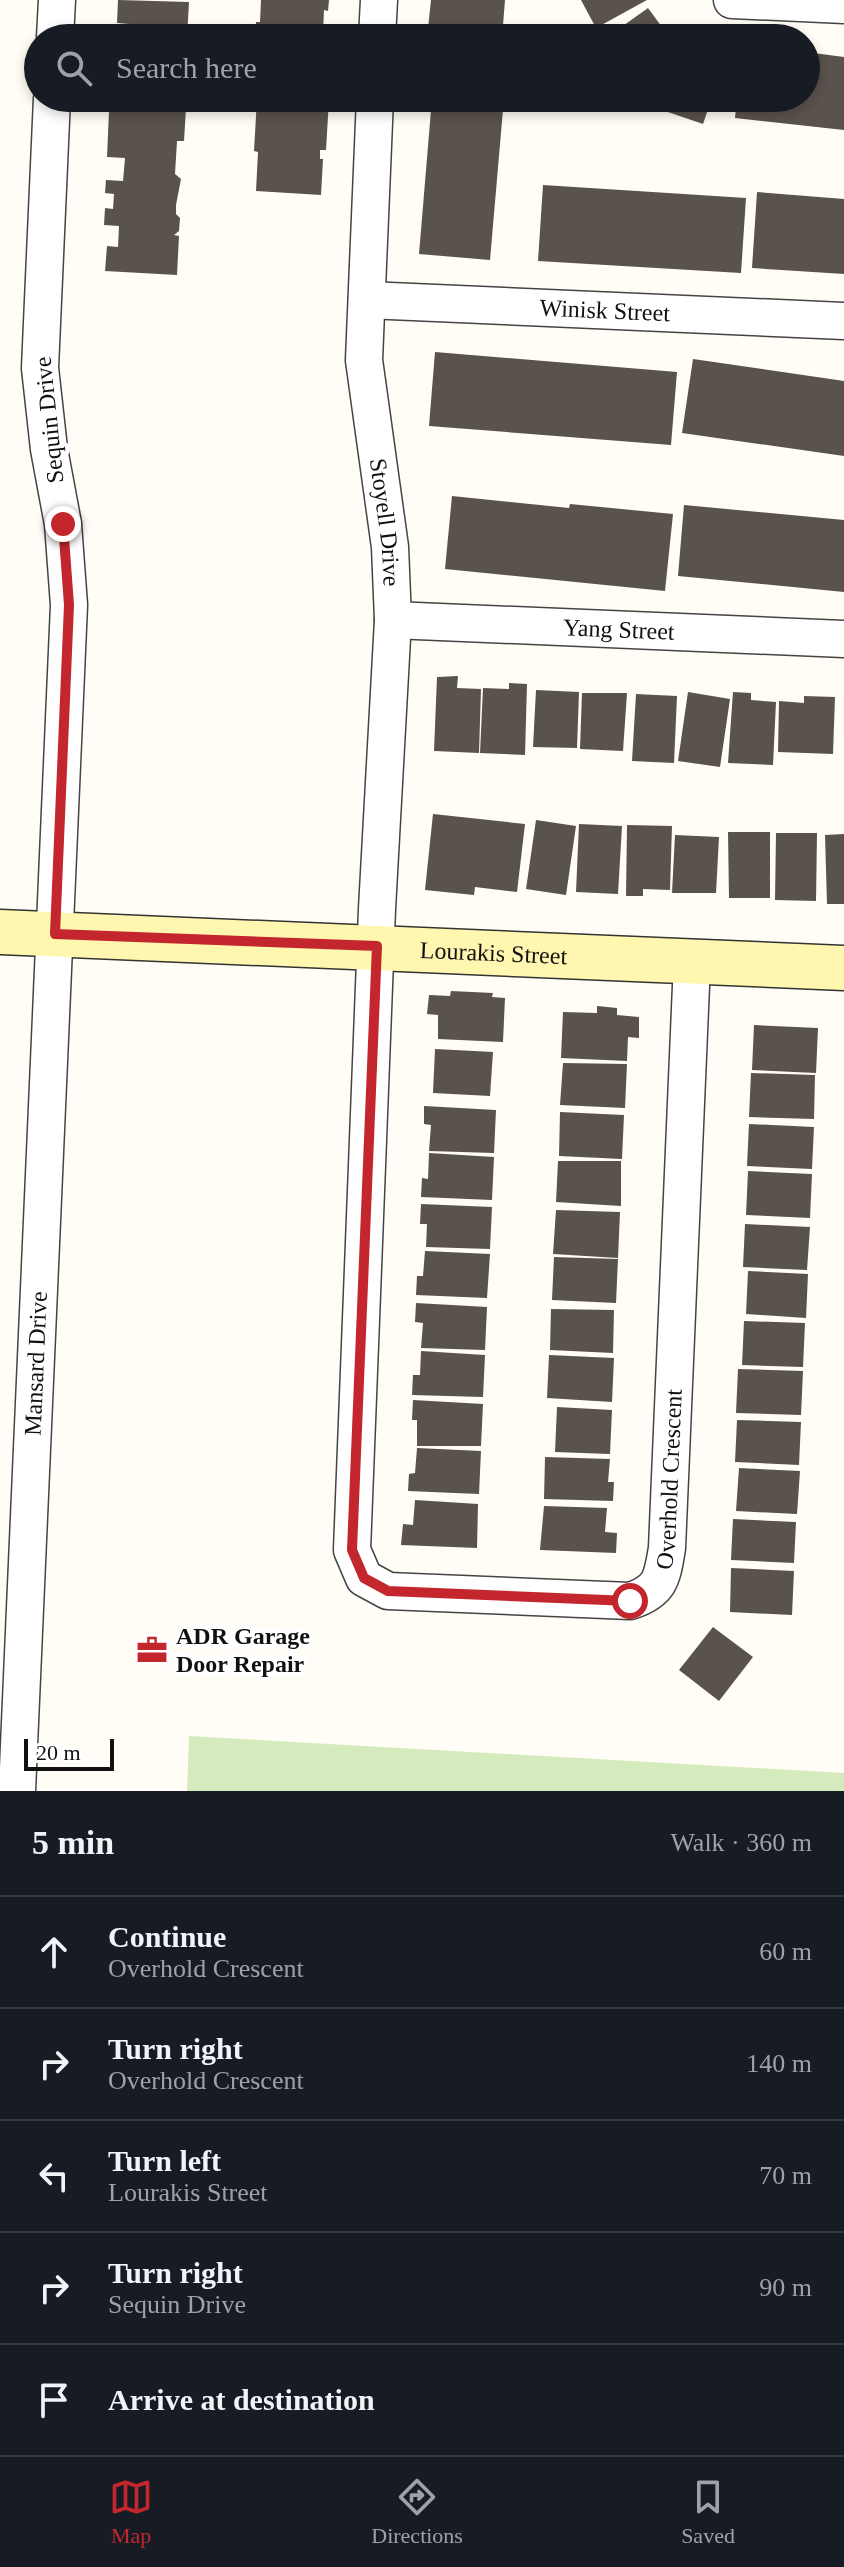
<!DOCTYPE html>
<meta charset="utf-8">
<style>
:root{--surface:#171b24;--page:#20242c;--text:#f1f3f6;--muted:#9ea1a6;--line:#363941;--accent:#c4262e}
body{margin:0;font-family:"Times New Roman",serif;background:var(--page);color:var(--text)}
.scale{position:absolute;left:24px;bottom:20px;width:90px;box-sizing:border-box;padding-left:8px;border:4px solid #111;border-top:0;font-size:22px;line-height:28px;white-space:nowrap;color:#111;-webkit-text-stroke:6px #fff;paint-order:stroke}
.stop{position:absolute;width:24px;height:24px;margin:-18px;border:6px solid #c4262e;border-radius:50%;background:#fff}
.stop.end{background:#c4262e;border-color:#fff;box-shadow:0 2px 8px #0008}
.list{margin:0;padding:0;list-style:none}
h2{display:flex;justify-content:space-between;align-items:center;height:104px;margin:0;padding:0 32px;font-size:34px}
h2 small{font-size:26px;font-weight:400;color:var(--muted)}
.list li{display:grid;grid-template-columns:52px 1fr auto;gap:24px;align-items:center;box-sizing:border-box;height:112px;padding:0 32px;border-top:2px solid var(--line)}
.list b{display:block;font-size:30px;white-space:nowrap}
.list p{margin:0;font-size:26px;white-space:nowrap;color:var(--muted)}
.list em{font-size:26px;font-style:normal;color:var(--muted)}
.icon{flex:none;width:44px;height:44px;fill:none;stroke:currentColor;stroke-width:2;stroke-linecap:round;stroke-linejoin:round}
.map{position:relative;flex:none;width:844px;height:1791px;overflow:hidden}
.search{position:absolute;background:var(--surface);box-shadow:0 4px 12px #0003;left:24px;right:24px;top:24px;height:88px;display:flex;align-items:center;gap:20px;box-sizing:border-box;padding:0 28px;border-radius:44px;color:var(--muted);font-size:30px}
.sheet{height:664px;background:var(--surface)}
nav{display:flex;justify-content:space-around;align-items:center;box-sizing:border-box;height:112px;border-top:2px solid var(--line);background:var(--surface);font-size:22px;color:var(--muted)}
nav a{display:grid;justify-items:center;gap:4px}
nav .on{color:var(--accent)}
.map>svg:first-child{display:block}
.green{fill:#d5ebbd}
.building{fill:#5a524d}
.lines{fill:none;stroke-linecap:round;stroke-linejoin:round}
.street-casing{stroke:#444;stroke-width:39}
.secondary-casing{stroke:#333;stroke-width:47}
.street{stroke:#fff;stroke-width:36}
.secondary{stroke:#fff6b0;stroke-width:44}
.route{stroke:#c4262e;stroke-width:10}
.labels{text-anchor:middle;stroke-width:8;stroke-linejoin:round;paint-order:stroke}
.street-label{font-size:24px;fill:#111;stroke:#fff}
.poi-label{font-size:24px;font-weight:bold;fill:#111;stroke:#fff;text-anchor:start}
</style>
<div class="map">
<svg width="844" height="1791" viewBox="0 0 844 1791">
<rect width="100%" height="100%" fill="#fffdf5"/>
<path class="green" d="M189,1736L844,1773V1791H187Z"/>
<path class="building" d="M118,0L189,2L187,38H128L129,24L117,23Z
M261,0H329L328,11L324,10L323,33H328V38H255L256,22H260Z
M431,0H505L502,38H427Z
M581,0H647L596,28Z
M648,8L670,38H606Z
M806,52L844,57V130L735,118L737,98H806Z
M120,98H154V106L186,108L184,141H177L175,174L181,179L176,205V214L180,218L179,231L174,235L179,236L177,275L105,271L107,246L118,247L119,226L104,225L105,208L113,209L114,194L105,193L106,180L123,181L125,158L107,157L109,111H120Z
M257,98L329,99L326,150H320V159H323L321,195L256,191L258,152L254,151Z
M432,98H504L490,260L419,254Z
M663,98H712L703,124L659,109Z
M543,185L746,198L741,273L538,261Z
M757,192L844,199V274L752,268Z
M435,352L677,372L671,445L429,426Z
M693,359L844,381V456L682,433Z
M452,496L569,508L570,504L673,514L665,591L445,569Z
M684,505L844,520V592L678,576Z
M458,676L457,688L481,689L479,753L434,751L437,677Z
M509,683L527,684L525,755L480,753L483,688L509,689Z
M536,690L579,692L577,748L533,747Z
M688,692L730,699L720,767L678,761Z
M733,692L751,693V700L776,702L773,765L728,763Z
M582,693H627L623,751L580,749Z
M636,694L677,696L674,763L632,761Z
M804,696L835,697L833,754L778,752L779,701L804,703Z
M433,814L525,824L517,892L475,887L474,895L425,890Z
M536,820L576,826L566,895L526,889Z
M579,824L622,826L618,894L576,892Z
M627,825L672,826L670,890L643,889V896H626Z
M728,832H770V898H729Z
M776,833H817L816,901L775,900Z
M844,834V904H827L825,835Z
M675,835L719,837L716,893H672Z
M451,991L493,993L492,997L505,998L503,1042L438,1039V1015L427,1014L429,995L450,996Z
M597,1006L617,1008V1015L639,1017V1038L628,1037L627,1061L561,1058L563,1012L597,1013Z
M754,1025L818,1028L816,1073L752,1070Z
M435,1049L493,1052L490,1096L433,1093Z
M563,1063L627,1064L625,1108L560,1105Z
M751,1073L815,1075L814,1119L749,1117Z
M424,1106L496,1110L494,1153L429,1151L431,1125L424,1124Z
M560,1112L624,1115L622,1159L559,1156Z
M749,1124L814,1127L812,1169L747,1166Z
M429,1153L494,1157L492,1200L421,1197L422,1178L428,1179Z
M558,1161H621V1206L556,1202Z
M748,1171L812,1174L810,1218L746,1215Z
M421,1204L492,1207L490,1249L426,1247L427,1224H420Z
M556,1210L620,1212L618,1258L553,1254Z
M745,1224L810,1227L807,1270L743,1267Z
M425,1251L490,1254L487,1298L416,1295L417,1276H423Z
M554,1257L618,1259L616,1303L552,1300Z
M748,1271L808,1274L806,1318L746,1314Z
M416,1303L487,1307L485,1350L421,1348L423,1323L415,1322Z
M551,1309L614,1310L613,1353L550,1350Z
M744,1321L805,1323L803,1367L742,1365Z
M421,1351L485,1355L483,1397L412,1395L413,1375H420Z
M549,1355L614,1358L612,1402L547,1398Z
M738,1369L803,1371L801,1415L736,1413Z
M413,1400L483,1404L481,1446H417V1420H412Z
M557,1407L612,1410L610,1454L555,1452Z
M737,1420L801,1422L799,1465L735,1462Z
M417,1448L481,1451L479,1494L408,1491L409,1474L415,1473Z
M545,1457L610,1459L608,1482H614L613,1501L544,1499Z
M739,1468L800,1471L797,1514L736,1511Z
M415,1500L478,1504L477,1548L401,1545L403,1524L413,1525Z
M544,1506L607,1508L605,1532L617,1533L616,1553L540,1550Z
M733,1519L796,1522L794,1563L731,1560Z
M731,1568L794,1571L792,1615L730,1612Z
M713,1627L753,1657L719,1701L679,1670Z"/>
<g class="lines">
<g class="street-casing">
<g id="street">
<path d="M732,0L844,5"/>
<path d="M55,38L57,0"/>
<path d="M377,38L379,0"/>
<path id="s1" d="M375,98L364,360L390,547L393,620L377,909L352,1550L364,1578L388,1591L630,1601C661,1591 662,1578 667,1548L692,962"/>
<path id="s2" d="M367,300L844,321"/>
<path id="s3" d="M393,620L844,639"/>
<path id="s4" d="M17,1791L69,605L63,524L49,449L40,368L52,98"/>
</g>
</g>
<g class="secondary-casing">
<g id="secondary">
<path id="s5" d="M0,932L844,968"/>
</g>
</g>
<use href="#street" class="street"/>
<use href="#secondary" class="secondary"/>
</g>
<g class="lines">
<path class="route" d="M63,524L69,605L55,934L377,946L352,1550L364,1578L388,1591L630,1601"/>
</g>
<defs>
<g id="office-bare" transform="scale(2.4)"><path d="M-6-3h4V-5.5h4V-3h4V5H-6ZM-1-4.5V-3h2v-1.5ZM-6 0V1H6V0Z" fill="#c4262e" stroke="#fff" stroke-width="2.5" paint-order="stroke"/></g>
</defs>
<g fill-rule="evenodd">
<use href="#office-bare" x="152" y="1650"/>
</g>
<g class="labels">
<g class="street-label">
<text dy="8" stroke="none"><textPath href="#s2" startOffset="238">Winisk Street</textPath></text>
<text transform="translate(49 420) rotate(-96)" y="8">Sequin Drive</text>
<text dy="8" stroke="none"><textPath href="#s1" startOffset="426">Stoyell Drive</textPath></text>
<text dy="8" stroke="none"><textPath href="#s3" startOffset="226">Yang Street</textPath></text>
<text dy="8" stroke="none"><textPath href="#s5" startOffset="494">Lourakis Street</textPath></text>
<text dy="8" stroke="none"><textPath href="#s4" startOffset="428">Mansard Drive</textPath></text>
<text dy="8" stroke="none"><textPath href="#s1" startOffset="1894">Overhold Crescent</textPath></text>
</g>
<g class="poi-label">
<text x="176" y="1644">ADR Garage<tspan x="176" dy="28">Door Repair</tspan></text>
</g>
</g>
</svg>
<div class="scale">20 m</div>
<div class="stop" style="left:630px;top:1601px"></div>
<div class="stop end" style="left:63px;top:524px"></div>
<div class="search"><svg class="icon" aria-label="search" viewBox="0 0 24 24"><circle cx="10" cy="10" r="6"/><path d="M15 15l6 6"/></svg>Search here</div>
</div>
<section class="sheet">
<h2>5 min<small>Walk · 360 m</small></h2>
<ul class="list">
<li><svg class="icon" aria-label="ahead" viewBox="0 0 24 24"><path d="M12 20V5M6 11l6-6 6 6"/></svg><div><b>Continue</b><p>Overhold Crescent</p></div><em>60 m</em></li>
<li><svg class="icon" aria-label="right" viewBox="0 0 24 24"><path d="M7 20v-9h11M14 6l5 5-5 5"/></svg><div><b>Turn right</b><p>Overhold Crescent</p></div><em>140 m</em></li>
<li><svg class="icon" aria-label="left" viewBox="0 0 24 24"><path d="M17 20v-9H6M10 6l-5 5 5 5"/></svg><div><b>Turn left</b><p>Lourakis Street</p></div><em>70 m</em></li>
<li><svg class="icon" aria-label="right" viewBox="0 0 24 24"><path d="M7 20v-9h11M14 6l5 5-5 5"/></svg><div><b>Turn right</b><p>Sequin Drive</p></div><em>90 m</em></li>
<li><svg class="icon" aria-label="arrive" viewBox="0 0 24 24"><path d="M6 21V4h12l-3 4 3 4H6"/></svg><div><b>Arrive at destination</b></div></li>
</ul>
</section>
<nav>
<a class="on"><svg class="icon" aria-label="map" viewBox="0 0 24 24"><path d="M3 6l6-2 6 2 6-2v14l-6 2-6-2-6 2zM9 4v14M15 6v14"/></svg>Map</a>
<a><svg class="icon" aria-label="directions" viewBox="0 0 24 24"><path d="M12 3l9 9-9 9-9-9zM9 14v-3h6M13 9l2 2-2 2"/></svg>Directions</a>
<a><svg class="icon" aria-label="saved" viewBox="0 0 24 24"><path d="M7 4h10v16l-5-4-5 4z"/></svg>Saved</a>
</nav>
